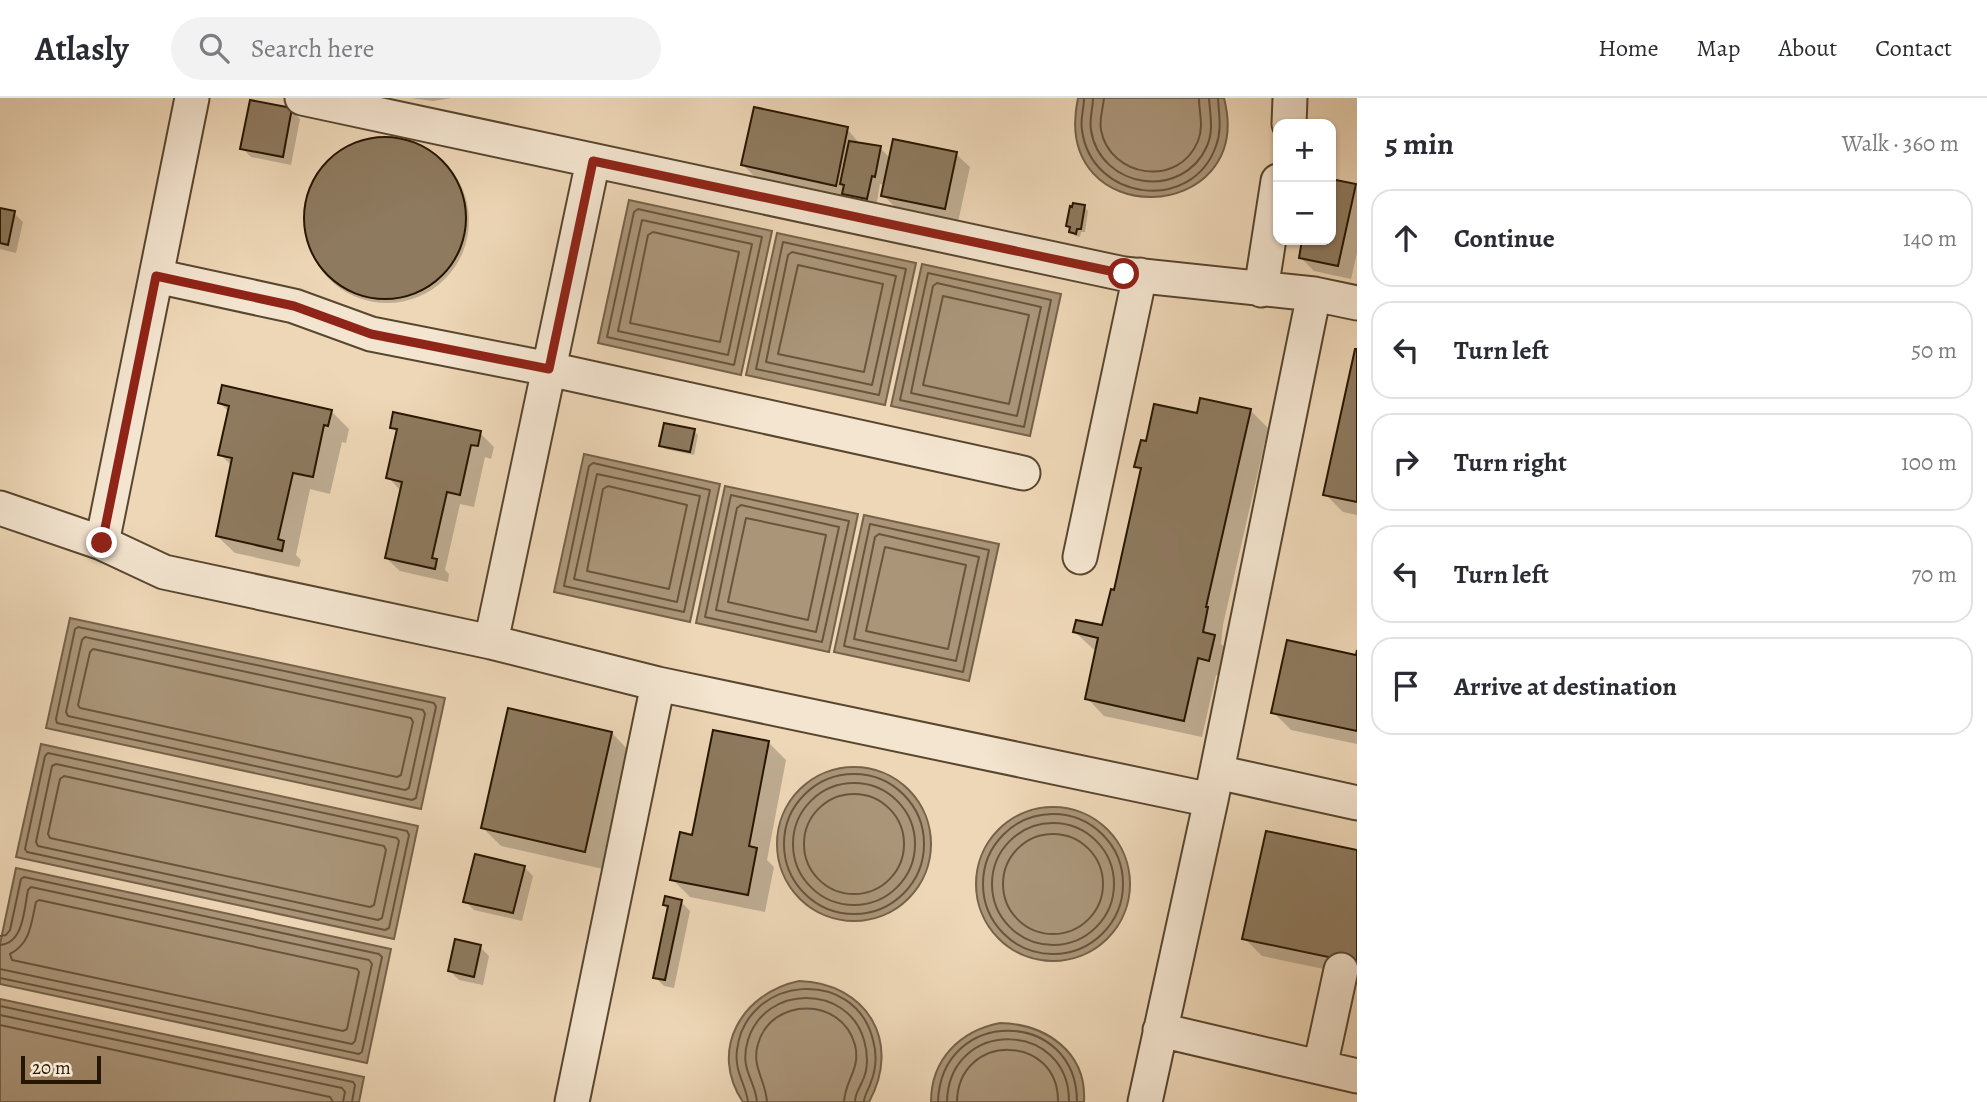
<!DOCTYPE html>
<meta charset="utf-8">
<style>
:root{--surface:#fff;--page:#f2f2f3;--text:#2b2b33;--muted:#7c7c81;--line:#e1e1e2}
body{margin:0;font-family:Alegreya,serif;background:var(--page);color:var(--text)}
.controls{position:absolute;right:21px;top:21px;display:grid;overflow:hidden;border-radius:14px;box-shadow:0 2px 5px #0004}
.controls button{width:63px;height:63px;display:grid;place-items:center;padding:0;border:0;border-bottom:2px solid var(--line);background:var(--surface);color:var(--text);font:35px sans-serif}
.scale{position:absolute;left:21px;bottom:18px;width:80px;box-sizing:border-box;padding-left:7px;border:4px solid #261500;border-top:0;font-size:19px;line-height:24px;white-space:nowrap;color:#261500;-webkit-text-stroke:5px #f4e5d0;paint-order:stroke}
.stop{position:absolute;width:21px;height:21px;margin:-16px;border:5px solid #8f2418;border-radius:50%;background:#fff}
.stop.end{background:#8f2418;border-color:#fff;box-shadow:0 2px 7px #0008}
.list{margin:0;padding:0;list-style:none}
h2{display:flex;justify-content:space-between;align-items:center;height:91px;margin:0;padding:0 28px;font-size:30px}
h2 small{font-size:23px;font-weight:400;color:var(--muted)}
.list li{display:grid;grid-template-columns:46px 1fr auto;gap:21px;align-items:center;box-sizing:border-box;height:98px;margin:0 14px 14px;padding:0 14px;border:2px solid var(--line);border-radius:21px}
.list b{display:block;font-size:26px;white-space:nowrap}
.list em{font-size:23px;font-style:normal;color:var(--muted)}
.icon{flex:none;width:38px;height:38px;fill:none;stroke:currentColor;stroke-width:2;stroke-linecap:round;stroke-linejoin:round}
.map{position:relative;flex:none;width:1357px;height:1004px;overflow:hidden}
header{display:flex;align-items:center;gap:42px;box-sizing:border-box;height:98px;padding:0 35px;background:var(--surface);border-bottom:2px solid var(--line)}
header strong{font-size:33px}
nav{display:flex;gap:38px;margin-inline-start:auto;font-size:24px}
.search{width:490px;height:63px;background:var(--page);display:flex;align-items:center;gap:18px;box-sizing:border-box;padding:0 24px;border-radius:38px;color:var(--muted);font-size:26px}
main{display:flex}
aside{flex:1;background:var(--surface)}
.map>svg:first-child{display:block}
.water{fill:#aa9579;stroke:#756249;stroke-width:2}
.shadow{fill:#0003}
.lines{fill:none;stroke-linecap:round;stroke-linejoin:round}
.shore{stroke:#68553c;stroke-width:2}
.building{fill:#8e7a5f;stroke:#261500;stroke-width:2}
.minor-casing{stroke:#58462e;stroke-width:37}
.minor{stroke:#f4e5d0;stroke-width:33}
.route{stroke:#8f2418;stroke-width:9}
</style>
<header>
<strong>Atlasly</strong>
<div class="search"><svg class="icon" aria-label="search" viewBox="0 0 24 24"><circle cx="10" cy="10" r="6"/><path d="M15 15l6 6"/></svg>Search here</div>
<nav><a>Home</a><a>Map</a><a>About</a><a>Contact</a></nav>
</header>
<main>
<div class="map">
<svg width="1357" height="1004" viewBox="0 0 1357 1004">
<rect width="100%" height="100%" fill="#eed7b7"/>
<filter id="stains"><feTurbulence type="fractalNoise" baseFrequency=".00286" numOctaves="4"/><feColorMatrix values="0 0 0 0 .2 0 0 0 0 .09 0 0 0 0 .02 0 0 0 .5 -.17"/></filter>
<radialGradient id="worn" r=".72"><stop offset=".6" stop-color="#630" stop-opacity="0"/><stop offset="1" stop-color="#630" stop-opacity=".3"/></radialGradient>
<path class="water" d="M1078,0H1224C1257,128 1049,136 1078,0Z
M629,102L772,133L741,277L598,245Z
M777,135L916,165L885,307L746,277Z
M922,166L1061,196L1030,338L891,308Z
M584,356L720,386L690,524L554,494Z
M725,388L858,416L829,554L696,525Z
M864,417L999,446L969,583L834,554Z
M70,520L445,600L421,711L46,630Z
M41,646L418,728L394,841L16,759Z
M777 746a77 77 0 1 1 154 0a77 77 0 1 1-154 0Z
M976 786a77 77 0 1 1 154 0a77 77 0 1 1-154 0Z
M16,770L391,851L367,965L0,886V846Z
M799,883C867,885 902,944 869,1004H743C708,952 742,895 799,883Z
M0,901L364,979L359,1004H0Z
M1000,925C1046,926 1087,954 1084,1004H931C931,961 960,933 1000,925Z"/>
<path class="shadow" d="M410,0H451L433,3Z
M291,12L300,21L291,67L251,59L242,50Z
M847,31L860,46L880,50L890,60L956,56L970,69L958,124L896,110L883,97L885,87L880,86L876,109L756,80L743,67Z
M305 123a82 82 0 1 1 164 0a82 82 0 1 1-164 0Z
M1331,83L1357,90V155L1351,181L1314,173L1300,159L1304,142H1331Z
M1084,109L1088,113L1085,134H1081L1080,139L1075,138L1068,128Z
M0,112L14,115L23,124L16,155L0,151Z
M1357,253V417L1343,414L1325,396Z
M220,305L331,313L349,331L346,345L342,344L330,396L310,391L296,457L301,462L299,469L235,455L217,438L232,368L220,356L230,315Z
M1250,312L1268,330L1223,527L1221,546L1232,556L1227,579L1216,577L1202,639L1104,618L1087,600L1097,553L1093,551L1075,534L1103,529L1115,494L1142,373L1136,368L1147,345L1198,317Z
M392,329L480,335L494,349L491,361L485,359L474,409L460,406L445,472L449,476L448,484L400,473L386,460L401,393L388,379L398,335Z
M694,333L698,337L694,357L665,351L661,347Z
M1357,559V646L1291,632L1273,614Z
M612,635L629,653L603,771L501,748L483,730Z
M769,645L786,662L767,762L774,769L765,814L690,799L672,781L694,739Z
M1357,754V878L1262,858L1244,840Z
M524,769L533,778L522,823L474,812L465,803Z
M681,804L690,813L674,890L664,888L655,879L669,810L665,806Z
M480,849L489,858L483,887L459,882L450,873Z"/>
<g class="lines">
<path class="shore" d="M1084,0C1084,11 1080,21 1082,32C1091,103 1192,116 1216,48C1222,32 1219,17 1218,0
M1093,0C1093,11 1089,21 1091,32C1100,91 1183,103 1207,48C1214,32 1210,17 1209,0
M1104,0C1103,11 1099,21 1101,32C1110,80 1179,90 1198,43C1204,28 1199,15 1199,0
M638,111L762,139L734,267L607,239L634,114Z
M642,122L752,146L728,257L618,233Z
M653,134L739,154L720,244L630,225L648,137Z
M783,144L906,171L879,297L756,271Z
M792,154L896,178L872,287L766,264L788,157Z
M798,167L883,186L864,274L778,256Z
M928,175L1051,202L1024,329L900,302Z
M937,185L1041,209L1017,318L911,295L933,188Z
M943,198L1029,217L1009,306L923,287Z
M593,365L710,392L684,514L564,488L589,368Z
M597,376L700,398L677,504L574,481Z
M608,388L687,407L669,491L587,473L603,391Z
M731,397L849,423L822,544L705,519Z
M741,407L839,429L816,534L716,512L737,410Z
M746,420L826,437L808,522L728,504Z
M870,426L989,452L963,574L844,548Z
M879,436L979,459L956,563L854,541L875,439Z
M885,449L966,467L948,551L866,533Z
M78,529L434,605L436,609L416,700L412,702L57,625L56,621L75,531Z
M85,539L423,612L425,616L409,690L405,692L68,618L66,614L82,542Z
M93,551L411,620L413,624L401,677L397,679L80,610L78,607L90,554Z
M48,655L407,733L409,737L389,830L385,832L27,754L25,751L45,658Z
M56,666L397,740L399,743L382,820L378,822L38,748L36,744L52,668Z
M784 746a70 70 0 1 1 140 0a70 70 0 1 1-140 0Z
M64,678L384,748L386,752L374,807L370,809L50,740L48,736L60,681Z
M793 746a61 61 0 1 1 122 0a61 61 0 1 1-122 0Z
M804 746a50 50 0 1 1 100 0a50 50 0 1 1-100 0Z
M983 786a70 70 0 1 1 140 0a70 70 0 1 1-140 0Z
M992 786a61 61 0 1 1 122 0a61 61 0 1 1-122 0Z
M1003 786a50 50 0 1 1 100 0a50 50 0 1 1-100 0Z
M39,802L357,871L359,874L347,931L343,933L12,862L10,856C31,845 31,825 36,804Z
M0,838L6,837L10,832L21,781L24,779L379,856L382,859L362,954L359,956L0,880
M0,847C24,845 24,811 28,792L31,789L369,862L372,866L355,943L352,946L0,871
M0,908L353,984L355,987L352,1004
M0,917L342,990L345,994L343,1004
M0,927L330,999L333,1004
M748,1004C746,986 734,974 737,952C746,877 855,868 873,942C877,956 876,971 871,984C869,991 864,997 864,1004
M757,1004C755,981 739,972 748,942C765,886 848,886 864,942C868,956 868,972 862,984C859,991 855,996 855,1004
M767,1004C766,983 751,968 758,946C771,899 842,898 855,947C861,971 845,982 844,1004
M938,1004C941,908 1077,910 1077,1004
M947,1004C949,919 1070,922 1069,1004
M957,1004C958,934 1059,935 1058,1004"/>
</g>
<path class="building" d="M250,2L292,10L283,59L240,51Z
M754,9L848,29L836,88L741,67Z
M304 120a81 81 0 1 1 162 0a81 81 0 1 1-162 0Z
M893,41L957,54L945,111L881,98Z
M849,43L881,48L875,79L872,78L867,101L842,96L844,87L840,86Z
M1331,81L1356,86L1338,168L1299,160L1302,142H1331Z
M1073,105L1085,107L1081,131H1077L1076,136L1069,134L1070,129L1066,128L1070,108L1072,109Z
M0,110L15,113L8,147L0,145Z
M1355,251H1357V404L1323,397Z
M222,287L332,312L328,328L324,327L313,379L293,375L278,441L284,443L282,453L216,438L232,360L218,357L229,308L218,305Z
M1200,300L1251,311L1206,509H1208L1203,534L1215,537L1209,563L1198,560L1184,623L1085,601L1098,540L1073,534L1076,522L1102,527L1111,491L1114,492L1141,370L1134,369L1141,342L1146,343L1154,306L1197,315Z
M393,314L481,333L478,348L471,347L460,397L447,394L432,460L437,461L435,471L385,460L402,384L386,380L397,331L390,330Z
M664,325L695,331L690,354L659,348Z
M1287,542L1356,557L1357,552V633L1271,615Z
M508,610L612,634L585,754L481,730Z
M713,632L769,643L749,748L757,750L748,797L670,782L680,734L692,737Z
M1266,733L1357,752V865L1242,841Z
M475,756L525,768L513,815L463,804Z
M665,798L682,802L665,882L653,880L668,808L663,807Z
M455,841L481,847L474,879L448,873Z"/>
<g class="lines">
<g class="minor-casing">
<path id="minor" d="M302,0L1124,176L1314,196L1357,205
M1289,26L1290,0
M156,178L294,208L371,236L549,271L1023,375
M1261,192L1278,83
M0,410L102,445L164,474L491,544L658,586L1211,702
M102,445L192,0
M1080,459L1140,177
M491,544L593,63
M1217,674L1357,705
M1160,932L1357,978
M1320,969L1341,872
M572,1004L658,586
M1145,1004L1211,702L1314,196"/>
</g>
<use href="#minor" class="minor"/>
</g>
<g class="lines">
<path class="route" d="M102,445L156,178L294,208L371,236L549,271L593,63L1124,176"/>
</g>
<rect width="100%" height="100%" filter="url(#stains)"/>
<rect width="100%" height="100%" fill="url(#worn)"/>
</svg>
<div class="controls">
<button>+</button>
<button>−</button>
</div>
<div class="scale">20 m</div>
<div class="stop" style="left:1124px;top:176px"></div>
<div class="stop end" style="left:102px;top:445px"></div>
</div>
<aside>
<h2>5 min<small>Walk · 360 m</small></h2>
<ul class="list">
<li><svg class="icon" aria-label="ahead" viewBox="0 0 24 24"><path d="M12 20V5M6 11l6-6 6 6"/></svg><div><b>Continue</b></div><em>140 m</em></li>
<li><svg class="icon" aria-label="left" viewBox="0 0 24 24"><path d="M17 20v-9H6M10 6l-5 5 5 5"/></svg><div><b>Turn left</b></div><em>50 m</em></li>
<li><svg class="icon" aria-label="right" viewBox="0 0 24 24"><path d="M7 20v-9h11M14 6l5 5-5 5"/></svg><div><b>Turn right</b></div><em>100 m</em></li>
<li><svg class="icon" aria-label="left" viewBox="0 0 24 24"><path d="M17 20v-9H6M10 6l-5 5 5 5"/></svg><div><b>Turn left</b></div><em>70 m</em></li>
<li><svg class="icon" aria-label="arrive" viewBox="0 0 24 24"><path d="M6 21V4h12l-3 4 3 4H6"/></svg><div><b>Arrive at destination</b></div></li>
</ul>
</aside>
</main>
